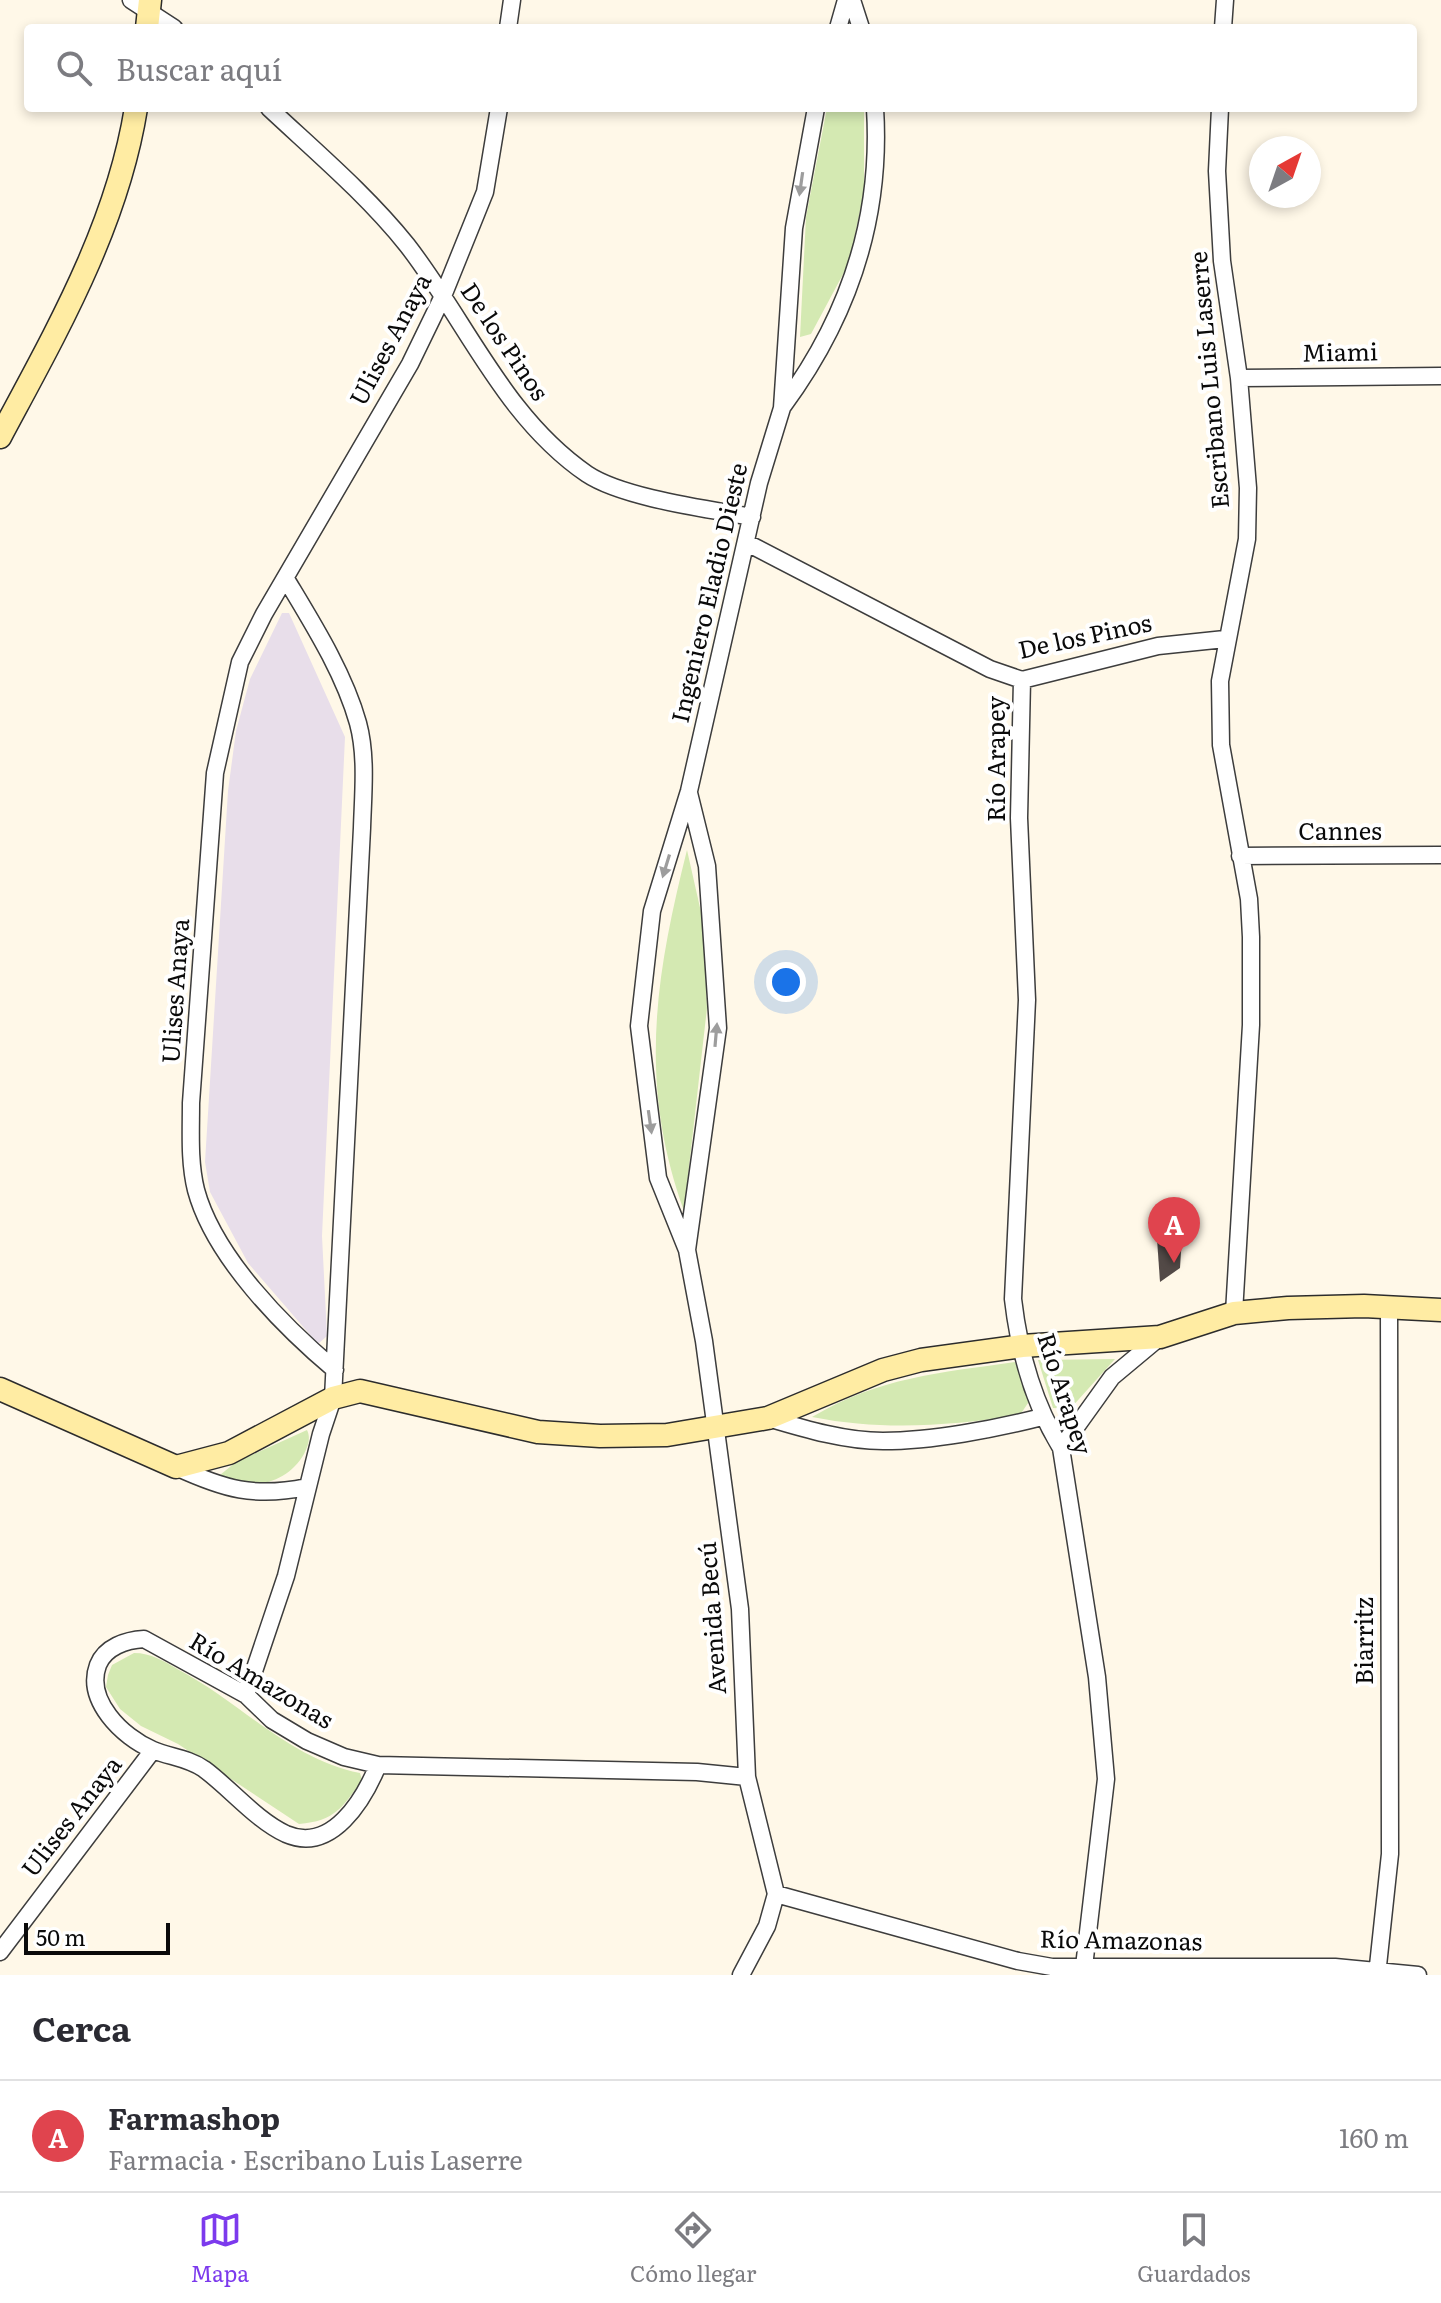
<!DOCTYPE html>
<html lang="es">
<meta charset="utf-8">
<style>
:root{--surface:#fff;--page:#f7f7f7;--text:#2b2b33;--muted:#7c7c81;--line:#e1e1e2;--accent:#7c3aed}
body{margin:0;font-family:Literata,serif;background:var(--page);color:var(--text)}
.compass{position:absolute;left:1249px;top:136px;width:72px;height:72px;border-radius:50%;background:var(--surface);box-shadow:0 4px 12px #0003;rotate:40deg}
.scale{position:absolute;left:24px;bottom:20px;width:146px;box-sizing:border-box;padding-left:8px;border:4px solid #0a0a0a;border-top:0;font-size:22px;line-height:28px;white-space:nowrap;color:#0a0a0a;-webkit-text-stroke:6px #fff;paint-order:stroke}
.you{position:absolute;left:786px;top:982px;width:28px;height:28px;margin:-20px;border:6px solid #fff;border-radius:50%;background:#1a73e8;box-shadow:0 0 0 12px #1a73e833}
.badge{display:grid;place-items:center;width:52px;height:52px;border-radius:50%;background:var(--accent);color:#fff;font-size:26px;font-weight:700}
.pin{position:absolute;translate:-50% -66px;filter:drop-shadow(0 2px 4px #0008)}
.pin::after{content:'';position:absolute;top:42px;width:28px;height:24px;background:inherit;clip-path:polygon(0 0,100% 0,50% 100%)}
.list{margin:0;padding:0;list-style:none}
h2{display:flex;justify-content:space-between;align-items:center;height:104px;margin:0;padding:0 32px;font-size:34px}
h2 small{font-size:26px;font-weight:400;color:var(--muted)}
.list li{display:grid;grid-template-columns:52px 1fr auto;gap:24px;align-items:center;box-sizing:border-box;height:112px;padding:0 32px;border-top:2px solid var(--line)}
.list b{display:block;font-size:30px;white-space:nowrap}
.list p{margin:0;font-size:26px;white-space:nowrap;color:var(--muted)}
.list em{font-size:26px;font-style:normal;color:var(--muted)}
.icon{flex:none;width:44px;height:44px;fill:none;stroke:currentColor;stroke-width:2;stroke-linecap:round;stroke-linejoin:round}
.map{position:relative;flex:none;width:1441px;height:1975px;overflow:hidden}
.search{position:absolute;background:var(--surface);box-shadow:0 4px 12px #0003;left:24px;right:24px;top:24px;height:88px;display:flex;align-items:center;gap:20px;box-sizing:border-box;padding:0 28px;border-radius:8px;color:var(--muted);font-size:30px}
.sheet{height:216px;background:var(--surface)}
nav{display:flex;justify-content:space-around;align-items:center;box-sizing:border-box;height:112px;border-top:2px solid var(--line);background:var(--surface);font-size:22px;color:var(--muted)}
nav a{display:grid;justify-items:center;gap:4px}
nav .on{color:var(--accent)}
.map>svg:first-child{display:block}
.industrial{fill:#e8deea}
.green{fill:#d4e9b2}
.building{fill:#534a47}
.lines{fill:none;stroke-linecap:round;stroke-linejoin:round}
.street-casing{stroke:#3d3d3d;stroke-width:19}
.secondary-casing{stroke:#2c2c2c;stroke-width:25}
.street{stroke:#fff;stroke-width:16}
.secondary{stroke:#ffeca3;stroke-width:22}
.oneway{fill:#9d9d9d}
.labels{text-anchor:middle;stroke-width:8;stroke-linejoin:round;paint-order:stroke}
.street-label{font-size:24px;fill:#0a0a0a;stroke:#fff}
</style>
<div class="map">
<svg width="1441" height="1975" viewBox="0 0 1441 1975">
<rect width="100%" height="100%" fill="#fff8e8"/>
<path class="industrial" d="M282,613H289L345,737L322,1236L327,1336L318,1344L248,1263L210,1192L205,1162L228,791L236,731L250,679Z"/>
<path class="green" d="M827,108H864V192L849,263L811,334L800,337L806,217Z
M687,850L703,921L707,1008L684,1211C638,1083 655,978 687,850Z
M1115,1359L1070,1409L1053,1408L1038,1360Z
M1015,1362L1030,1400L1020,1415C949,1426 883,1431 812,1417C880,1377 939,1373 1015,1362Z
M307,1430C311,1438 308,1446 304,1454C288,1483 248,1494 220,1475L236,1462Z
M134,1653C151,1653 164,1661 179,1670C240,1702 291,1760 360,1773L362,1780C343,1807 335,1821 299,1824L178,1744L141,1726L120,1709L106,1687L108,1675L112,1665Z"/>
<path class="building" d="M1182,1237L1180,1268L1160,1282L1157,1239Z"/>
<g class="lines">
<g class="street-casing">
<path id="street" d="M131,0L174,28
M852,0L861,28
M508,28L512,0
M838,28L846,0
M1223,28L1225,0
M269,108C316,152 367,195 407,245C467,322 504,417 587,474C623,498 708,509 752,517
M1220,108L1217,171L1222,261L1239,378L1248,488L1247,539L1220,681L1221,745L1249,899L1251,937V1025L1234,1313
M1239,378L1441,376
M783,406C848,318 882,218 875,108
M747,543L990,669L1022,680L1158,646L1225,639
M1022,680L1019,818L1027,1000L1013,1299C1019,1351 1034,1404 1061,1448L1097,1677L1106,1779L1083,1975
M1240,856L1441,855
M687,1250L718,1028L707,866L689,793
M335,1370C284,1327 214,1257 196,1190C189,1162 191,1132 191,1103L215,773L240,662L264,614L410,364L443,296L485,192L499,108
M768,1418C805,1429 845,1441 883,1441C932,1441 995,1429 1042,1417
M1061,1448L1112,1377L1160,1337
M176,1467C224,1489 254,1498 307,1487
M144,1639L246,1695L272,1720L307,1741L344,1757L378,1765C364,1799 332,1854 286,1834C256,1820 231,1789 204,1769C188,1758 170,1757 153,1750C122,1737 85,1700 98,1665C105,1647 126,1640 144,1639Z
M246,1695L286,1576L321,1434L333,1398L362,828C363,794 367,756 358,723C344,673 313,624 286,579
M378,1765L697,1772L747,1777
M776,1894L1018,1961L1052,1967H1335L1418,1975
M0,1952L153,1750
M741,1975L767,1926L776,1894L747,1777L740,1609L704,1341L687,1250L658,1178L639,1026L652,911L689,791L759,483L782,408L794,228L816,108
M1377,1975L1390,1854L1389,1307"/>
</g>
<g class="secondary-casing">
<path id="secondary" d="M147,28L150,0
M0,437C56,332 117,227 136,108
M0,1389L176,1467L229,1453L333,1398L360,1391L538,1432L600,1436L667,1435L768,1418L883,1370L921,1360L1022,1346L1160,1337L1234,1313L1288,1308L1364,1306L1441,1310"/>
</g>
<use href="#street" class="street"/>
<use href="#secondary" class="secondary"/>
</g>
<defs><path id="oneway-solid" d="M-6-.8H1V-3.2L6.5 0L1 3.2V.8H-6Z" transform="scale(2)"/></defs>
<g class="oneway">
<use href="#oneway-solid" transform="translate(801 184) rotate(98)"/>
<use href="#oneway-solid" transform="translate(666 866) rotate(107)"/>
<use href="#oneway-solid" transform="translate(716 1035) rotate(-85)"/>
<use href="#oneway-solid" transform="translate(650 1122) rotate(82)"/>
</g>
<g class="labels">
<g class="street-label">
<text transform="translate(391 340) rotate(-62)" y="8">Ulises Anaya</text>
<text transform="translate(504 342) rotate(56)" y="8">De los Pinos</text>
<text transform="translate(1340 353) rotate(-1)" y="8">Miami</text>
<text transform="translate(1210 380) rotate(-95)" y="8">Escribano Luis Laserre</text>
<text transform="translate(710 593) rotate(-77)" y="8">Ingeniero Eladio Dieste</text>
<text transform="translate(1085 637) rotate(-12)" y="8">De los Pinos</text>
<text transform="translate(997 759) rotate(-90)" y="8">Río Arapey</text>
<text x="1340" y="840">Cannes</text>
<text transform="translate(176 991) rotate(-86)" y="8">Ulises Anaya</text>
<text transform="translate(1064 1394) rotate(72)" y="8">Río Arapey</text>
<text transform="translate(713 1618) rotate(-94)" y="8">Avenida Becú</text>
<text transform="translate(1365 1641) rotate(-90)" y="8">Biarritz</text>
<text transform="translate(261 1681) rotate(31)" y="8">Río Amazonas</text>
<text transform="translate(72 1817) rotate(-52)" y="8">Ulises Anaya</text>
<text transform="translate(1121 1941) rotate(1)" y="8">Río Amazonas</text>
</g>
</g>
</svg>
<svg class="compass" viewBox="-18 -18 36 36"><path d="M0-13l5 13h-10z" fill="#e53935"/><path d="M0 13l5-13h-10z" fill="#7c7c81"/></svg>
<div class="scale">50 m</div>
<div class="you"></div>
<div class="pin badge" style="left:1174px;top:1263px;background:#e0444e">A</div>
<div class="search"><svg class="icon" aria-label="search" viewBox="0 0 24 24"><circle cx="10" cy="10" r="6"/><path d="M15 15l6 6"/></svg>Buscar aquí</div>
</div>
<section class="sheet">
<h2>Cerca<small></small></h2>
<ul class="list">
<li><span class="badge" style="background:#e0444e">A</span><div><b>Farmashop</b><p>Farmacia · Escribano Luis Laserre</p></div><em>160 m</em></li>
</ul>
</section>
<nav>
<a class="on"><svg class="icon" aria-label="map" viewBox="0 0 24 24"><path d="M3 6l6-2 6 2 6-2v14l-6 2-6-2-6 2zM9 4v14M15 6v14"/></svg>Mapa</a>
<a><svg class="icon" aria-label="directions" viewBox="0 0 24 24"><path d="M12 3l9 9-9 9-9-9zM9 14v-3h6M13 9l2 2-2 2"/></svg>Cómo llegar</a>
<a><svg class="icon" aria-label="saved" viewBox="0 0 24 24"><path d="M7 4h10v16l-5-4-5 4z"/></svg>Guardados</a>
</nav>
